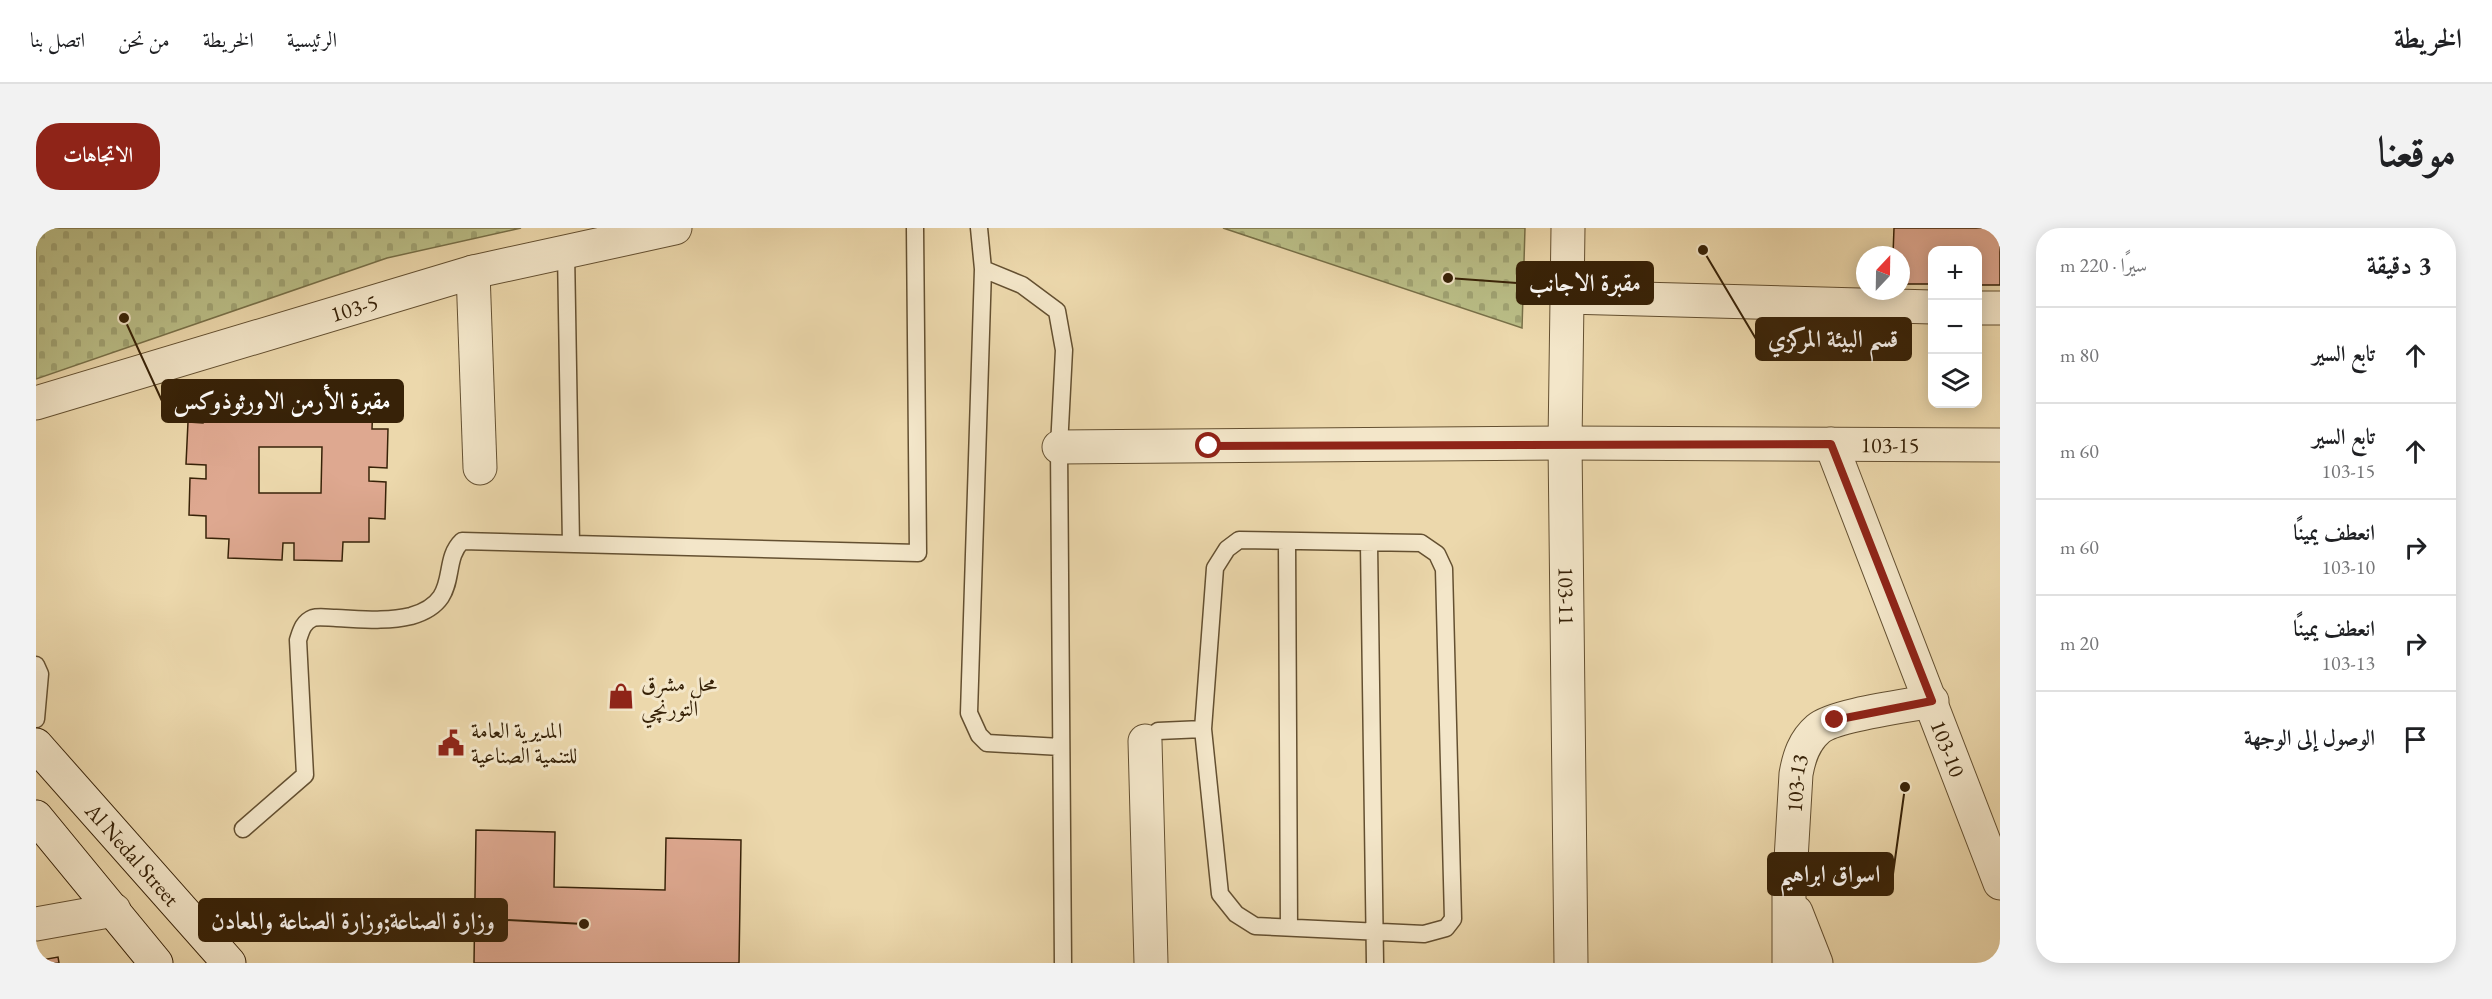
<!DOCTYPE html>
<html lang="ar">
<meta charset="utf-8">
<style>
:root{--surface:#fff;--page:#f2f2f2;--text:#202124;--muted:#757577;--line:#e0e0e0;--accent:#8f2418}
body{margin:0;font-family:"EB Garamond",Amiri,serif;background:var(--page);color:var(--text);direction:rtl}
.controls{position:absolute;right:18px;top:18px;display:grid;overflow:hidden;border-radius:12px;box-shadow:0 3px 15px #0003}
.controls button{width:54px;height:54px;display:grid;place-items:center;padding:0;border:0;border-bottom:2px solid var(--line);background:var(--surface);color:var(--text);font:30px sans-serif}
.compass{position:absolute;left:1820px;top:18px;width:54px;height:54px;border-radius:50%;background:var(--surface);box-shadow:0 3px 15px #0003;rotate:22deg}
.stop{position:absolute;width:18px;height:18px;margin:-14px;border:4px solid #8f2418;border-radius:50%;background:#fff}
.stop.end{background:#8f2418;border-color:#fff;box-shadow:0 2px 6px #0008}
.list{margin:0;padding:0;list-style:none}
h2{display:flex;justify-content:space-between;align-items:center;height:78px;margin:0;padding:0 24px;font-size:26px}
h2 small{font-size:20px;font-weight:400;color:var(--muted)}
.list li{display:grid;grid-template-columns:39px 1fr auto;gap:18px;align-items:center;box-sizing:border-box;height:96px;padding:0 24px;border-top:2px solid var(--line)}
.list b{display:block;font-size:22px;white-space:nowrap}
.list p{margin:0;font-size:20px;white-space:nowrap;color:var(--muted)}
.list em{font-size:20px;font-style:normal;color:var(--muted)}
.icon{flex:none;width:33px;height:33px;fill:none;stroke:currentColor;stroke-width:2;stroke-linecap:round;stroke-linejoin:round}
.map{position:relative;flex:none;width:1964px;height:735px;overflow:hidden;direction:ltr;border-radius:24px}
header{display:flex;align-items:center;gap:36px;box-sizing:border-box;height:84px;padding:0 30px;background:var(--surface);border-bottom:2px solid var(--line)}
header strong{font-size:28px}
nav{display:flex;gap:33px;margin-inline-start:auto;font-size:21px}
.intro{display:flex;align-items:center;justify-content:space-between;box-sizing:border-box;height:144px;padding:0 36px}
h1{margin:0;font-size:42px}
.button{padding:15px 27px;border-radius:24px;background:var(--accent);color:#fff;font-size:21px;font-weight:700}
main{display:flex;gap:36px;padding:0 36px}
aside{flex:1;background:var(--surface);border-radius:24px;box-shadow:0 3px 15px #0003}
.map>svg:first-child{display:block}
.cemetery{fill:url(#cemetery-stones);stroke:#787048;stroke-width:1.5}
.building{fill:#dea890;stroke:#372208;stroke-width:1.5;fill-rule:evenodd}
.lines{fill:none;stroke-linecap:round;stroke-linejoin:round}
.service-casing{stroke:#645031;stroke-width:19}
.minor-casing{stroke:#645031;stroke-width:35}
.secondary-casing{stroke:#372208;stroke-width:35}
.service{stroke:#f3e6c9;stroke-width:16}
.minor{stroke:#f3e6c9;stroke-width:33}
.secondary{stroke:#f3e6c9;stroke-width:33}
.route{stroke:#8f2418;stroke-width:8}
.labels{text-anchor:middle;stroke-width:6;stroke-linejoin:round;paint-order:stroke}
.street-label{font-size:22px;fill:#372208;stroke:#f3e6c9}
.poi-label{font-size:22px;fill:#372208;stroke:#f3e6c9;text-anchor:start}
.leader{fill:none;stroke:#372208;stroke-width:2}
.callout-dot{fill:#372208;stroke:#f3e6c9;stroke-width:2}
.callout{fill:#372208;stroke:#372208;stroke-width:2}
.callout-label{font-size:24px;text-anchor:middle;font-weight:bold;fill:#fff}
</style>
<header>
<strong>الخريطة</strong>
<nav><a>الرئيسية</a><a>الخريطة</a><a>من نحن</a><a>اتصل بنا</a></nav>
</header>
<div class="intro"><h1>موقعنا</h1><a class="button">الاتجاهات</a></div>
<main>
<aside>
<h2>3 دقيقة<small>سيرًا · 220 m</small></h2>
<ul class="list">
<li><svg class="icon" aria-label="ahead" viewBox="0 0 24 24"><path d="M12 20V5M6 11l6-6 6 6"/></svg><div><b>تابع السير</b></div><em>80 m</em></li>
<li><svg class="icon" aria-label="ahead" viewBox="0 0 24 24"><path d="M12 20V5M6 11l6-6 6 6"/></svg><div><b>تابع السير</b><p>103-15</p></div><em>60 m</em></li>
<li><svg class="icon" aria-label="right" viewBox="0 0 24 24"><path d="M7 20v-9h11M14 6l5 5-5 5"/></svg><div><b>انعطف يمينًا</b><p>103-10</p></div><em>60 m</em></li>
<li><svg class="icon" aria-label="right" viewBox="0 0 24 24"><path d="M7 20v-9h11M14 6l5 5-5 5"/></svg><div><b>انعطف يمينًا</b><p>103-13</p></div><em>20 m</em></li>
<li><svg class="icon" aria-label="arrive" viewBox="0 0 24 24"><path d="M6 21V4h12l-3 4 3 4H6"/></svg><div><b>الوصول إلى الوجهة</b></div></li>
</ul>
</aside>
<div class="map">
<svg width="1964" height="735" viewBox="0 0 1964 735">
<defs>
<pattern id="cemetery-stones" width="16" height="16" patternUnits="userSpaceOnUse" patternTransform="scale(1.5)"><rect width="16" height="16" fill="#babe87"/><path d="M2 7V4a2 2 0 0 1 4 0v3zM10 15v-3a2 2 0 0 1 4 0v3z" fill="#a0a373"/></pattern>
</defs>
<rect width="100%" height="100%" fill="#ecd8ac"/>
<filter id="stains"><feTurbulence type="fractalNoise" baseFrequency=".00333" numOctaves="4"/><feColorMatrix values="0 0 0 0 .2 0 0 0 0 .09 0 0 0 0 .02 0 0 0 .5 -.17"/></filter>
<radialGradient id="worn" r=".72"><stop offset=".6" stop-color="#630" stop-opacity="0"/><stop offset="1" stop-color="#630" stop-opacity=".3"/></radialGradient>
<path class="cemetery" d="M0,0H485L351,30L0,151Z
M1187,0H1489L1486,100Z"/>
<path class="building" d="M1858,0H1964V57H1942V22H1896V56H1865V27H1857Z
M194,153L251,154L250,170H257L258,155L311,156V174L337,175L336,201H352L351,240L333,239V253L350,254L349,291L333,290V314H307L306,333L258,332V315H247L246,332L192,330L193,311L170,310V288L153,287L154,250L170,251V237L150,236L152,194L167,195L168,168L194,169ZM223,219H286L285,265H223Z
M440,602L519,604L518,659L629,662L630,610L705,612L703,735H438Z
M22,729L23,735H0V733Z"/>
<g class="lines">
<g class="service-casing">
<path id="service" d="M943,0L947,41L986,57L1021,83L1028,122L1023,219L1027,735
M530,24L535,316
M947,41L933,485L943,507L951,515L1025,519
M1203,312L1385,315L1401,326L1408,341L1417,691L1410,700L1388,706L1219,698L1200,686L1184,666L1167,501L1179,340L1191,321Z
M1251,313L1253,699
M1333,316L1339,735
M0,437L4,446L0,491
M1109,513L1122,503L1167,501
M207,601L269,547L262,412C265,403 267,394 277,390C283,388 294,390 300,390C325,391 351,394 375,388C427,373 403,335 426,313L882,325L879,0"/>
</g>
<g class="minor-casing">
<g id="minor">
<path id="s1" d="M1532,0L1529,215L1535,735"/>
<path d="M437,44L444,240"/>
<path d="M1531,69L1896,79"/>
<path d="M1942,80H1964"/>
<path id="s2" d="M0,175L437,44L639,0"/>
<path id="s3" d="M1795,216L1964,655"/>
<path id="s4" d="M1023,219L1529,215L1964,217"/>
<path d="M1109,513L1115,735"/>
<path d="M1760,684L1780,735"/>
<path d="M0,696L78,682"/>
<path id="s5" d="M1753,735V666L1760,546C1763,529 1768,513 1782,501C1798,487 1871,478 1896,473"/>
</g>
</g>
<g class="secondary-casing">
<g id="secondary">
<path id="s6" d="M0,517L193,735"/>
<path d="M0,589L120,735"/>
</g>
</g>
<use href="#service" class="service"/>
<use href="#minor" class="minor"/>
<use href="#secondary" class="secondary"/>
</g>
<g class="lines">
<path class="route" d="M1173,218L1795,216L1896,473L1799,492"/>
</g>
<defs>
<g id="shop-bare" transform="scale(2.07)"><path d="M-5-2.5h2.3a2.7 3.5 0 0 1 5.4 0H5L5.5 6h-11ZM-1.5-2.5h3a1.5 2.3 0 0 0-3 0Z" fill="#8f2418" stroke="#f3e6c9" stroke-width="2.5" paint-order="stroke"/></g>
<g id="civic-bare" transform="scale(2.07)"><path d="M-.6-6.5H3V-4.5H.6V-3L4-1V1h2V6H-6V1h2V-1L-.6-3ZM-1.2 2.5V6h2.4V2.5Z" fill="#8f2418" stroke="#f3e6c9" stroke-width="2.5" paint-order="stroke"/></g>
</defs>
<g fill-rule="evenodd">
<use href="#shop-bare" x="585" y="468"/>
<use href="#civic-bare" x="415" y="515"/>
</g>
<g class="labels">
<g class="street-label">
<text dy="8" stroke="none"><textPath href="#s2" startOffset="332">103-5</textPath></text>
<text dy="8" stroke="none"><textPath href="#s4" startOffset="831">103-15</textPath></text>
<text dy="8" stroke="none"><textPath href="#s1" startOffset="368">103-11</textPath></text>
<text dy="8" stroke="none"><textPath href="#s3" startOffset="326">103-10</textPath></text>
<text dy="8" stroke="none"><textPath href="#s5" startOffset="180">103-13</textPath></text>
<text dy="8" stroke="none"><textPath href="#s6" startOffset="146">Al Nedal Street</textPath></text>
</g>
<g class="poi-label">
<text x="605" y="463">محل مشرق<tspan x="605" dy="25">التورنچي</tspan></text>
<text x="435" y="510">المديرية العامة<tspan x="435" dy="25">للتنمية الصناعية</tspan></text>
</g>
</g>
<path class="leader" d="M1412 50L1481 55M1667 22L1720 111M88 90L126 173M1869 559L1857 646M548 696L471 692"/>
<g class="callout-dot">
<circle cx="1412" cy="50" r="6"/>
<circle cx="1667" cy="22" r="6"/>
<circle cx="88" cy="90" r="6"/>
<circle cx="1869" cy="559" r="6"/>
<circle cx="548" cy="696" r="6"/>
</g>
<g class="callout">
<rect x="1481" y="34" width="136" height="42" rx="6"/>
<rect x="1720" y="90" width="155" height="42" rx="6"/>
<rect x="126" y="152" width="241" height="42" rx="6"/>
<rect x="1732" y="625" width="125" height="42" rx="6"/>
<rect x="163" y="671" width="308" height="42" rx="6"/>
</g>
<g class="callout-label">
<text x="1549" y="63">مقبرة الاجانب</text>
<text x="1797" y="119">قسم البيئة المركزي</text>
<text x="246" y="181">مقبرة الأرمن الاورثوذوكس</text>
<text x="1794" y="654">اسواق ابراهيم</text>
<text x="317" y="701">وزارة الصناعة;وزارة الصناعة والمعادن</text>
</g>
<rect width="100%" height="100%" filter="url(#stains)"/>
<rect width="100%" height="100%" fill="url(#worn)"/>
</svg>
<div class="controls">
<button>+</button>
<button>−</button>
<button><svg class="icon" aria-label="layers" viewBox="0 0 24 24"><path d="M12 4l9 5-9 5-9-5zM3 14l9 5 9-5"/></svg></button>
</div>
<svg class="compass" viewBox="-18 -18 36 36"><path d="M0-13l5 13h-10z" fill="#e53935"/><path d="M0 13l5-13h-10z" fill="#757577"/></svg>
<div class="stop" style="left:1173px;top:218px"></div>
<div class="stop end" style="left:1799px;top:492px"></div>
</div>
</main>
